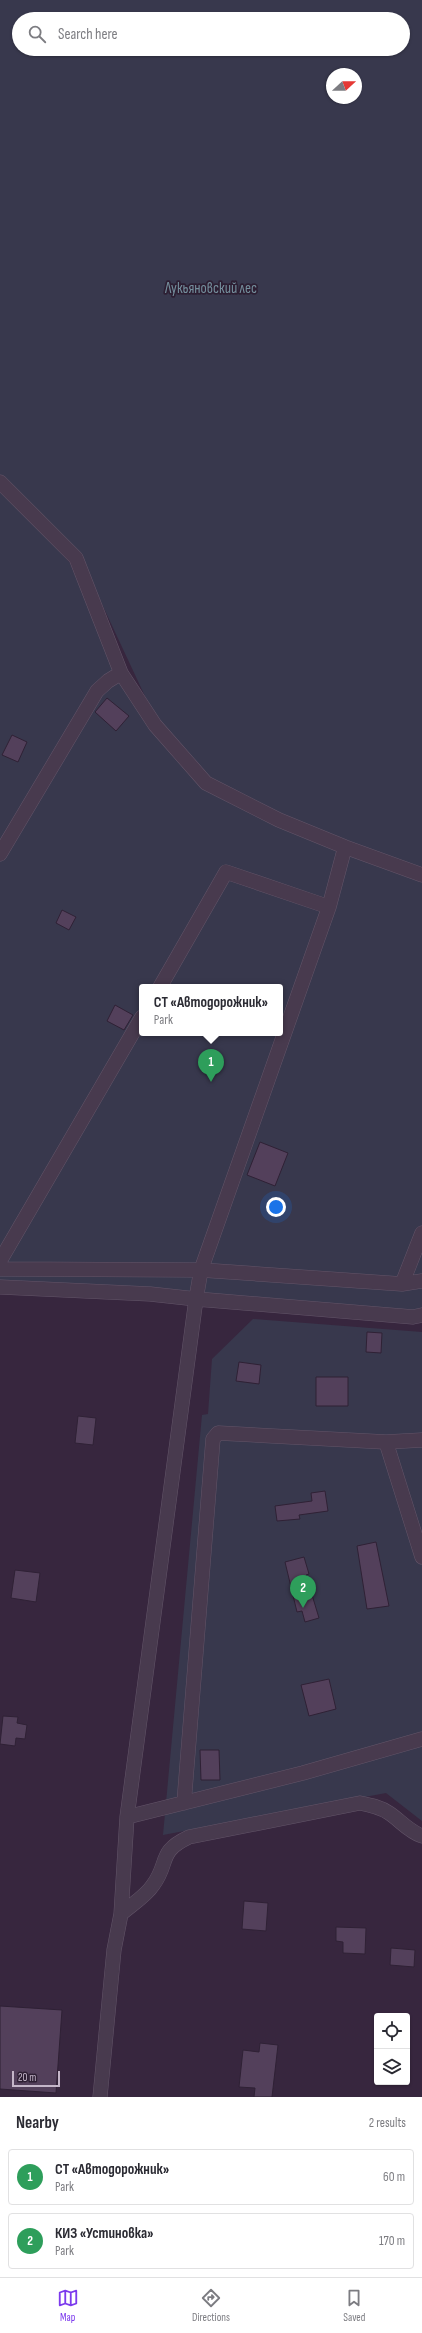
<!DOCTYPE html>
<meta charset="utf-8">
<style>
:root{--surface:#fff;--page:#f2f2f3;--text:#2b2b33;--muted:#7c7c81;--line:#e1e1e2;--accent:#7c3aed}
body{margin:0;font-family:"Sofia Sans Condensed",sans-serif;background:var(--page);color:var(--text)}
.controls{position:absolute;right:12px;bottom:12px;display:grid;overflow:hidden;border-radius:4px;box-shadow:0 1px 3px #0004}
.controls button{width:36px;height:36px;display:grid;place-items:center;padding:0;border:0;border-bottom:1px solid var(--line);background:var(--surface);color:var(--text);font:20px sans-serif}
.compass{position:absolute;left:326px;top:68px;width:36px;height:36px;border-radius:50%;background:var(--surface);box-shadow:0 1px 3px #0004;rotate:69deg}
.scale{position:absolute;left:12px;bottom:10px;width:48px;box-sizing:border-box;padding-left:4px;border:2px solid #c4b6c9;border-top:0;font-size:11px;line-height:14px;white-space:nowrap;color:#c4b6c9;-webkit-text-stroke:3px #2d1f33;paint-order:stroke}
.you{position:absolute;left:276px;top:1207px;width:14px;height:14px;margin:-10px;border:3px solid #fff;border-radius:50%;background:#1a73e8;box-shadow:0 0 0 6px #1a73e833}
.badge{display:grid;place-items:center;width:26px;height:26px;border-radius:50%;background:var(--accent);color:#fff;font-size:13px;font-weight:700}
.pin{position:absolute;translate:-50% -33px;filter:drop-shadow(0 1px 2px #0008)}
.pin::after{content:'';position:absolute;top:21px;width:14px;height:12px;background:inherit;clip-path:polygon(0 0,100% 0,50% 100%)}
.popup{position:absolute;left:139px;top:984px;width:144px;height:52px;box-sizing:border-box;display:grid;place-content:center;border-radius:4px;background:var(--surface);filter:drop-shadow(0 1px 3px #0005);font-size:13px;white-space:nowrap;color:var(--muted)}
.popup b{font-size:15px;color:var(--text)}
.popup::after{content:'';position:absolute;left:50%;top:100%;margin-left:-8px;border:8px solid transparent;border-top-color:var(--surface)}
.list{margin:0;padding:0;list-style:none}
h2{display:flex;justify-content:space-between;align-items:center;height:52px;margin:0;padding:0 16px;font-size:17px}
h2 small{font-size:13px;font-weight:400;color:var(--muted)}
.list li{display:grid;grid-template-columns:26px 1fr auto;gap:12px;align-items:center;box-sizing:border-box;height:56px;margin:0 8px 8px;padding:0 8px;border:1px solid var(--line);border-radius:4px}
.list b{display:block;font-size:15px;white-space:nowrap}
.list p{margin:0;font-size:13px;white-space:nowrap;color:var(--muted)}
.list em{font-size:13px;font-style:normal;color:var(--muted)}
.icon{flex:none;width:22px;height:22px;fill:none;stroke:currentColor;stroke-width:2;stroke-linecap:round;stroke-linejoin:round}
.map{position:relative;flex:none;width:422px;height:2097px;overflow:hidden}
.search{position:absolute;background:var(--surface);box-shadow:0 1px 3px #0004;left:12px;right:12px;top:12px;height:44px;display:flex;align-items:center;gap:10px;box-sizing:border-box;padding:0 14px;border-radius:22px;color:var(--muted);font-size:15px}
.sheet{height:180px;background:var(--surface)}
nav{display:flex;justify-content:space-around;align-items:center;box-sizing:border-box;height:56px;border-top:1px solid var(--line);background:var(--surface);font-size:11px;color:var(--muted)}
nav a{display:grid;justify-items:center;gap:2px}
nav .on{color:var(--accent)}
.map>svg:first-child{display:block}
.green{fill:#38384d;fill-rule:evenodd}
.building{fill:#53405b;stroke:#2f2135}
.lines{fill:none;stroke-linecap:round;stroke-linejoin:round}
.street-casing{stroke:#635569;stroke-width:15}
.street{stroke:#483a4e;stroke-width:14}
.labels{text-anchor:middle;stroke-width:3.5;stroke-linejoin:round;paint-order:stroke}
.park-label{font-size:15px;fill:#758f9d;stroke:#2d1f33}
</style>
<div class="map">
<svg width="422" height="2097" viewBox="0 0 422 2097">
<rect width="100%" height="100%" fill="#37263e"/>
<path class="green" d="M0,0H422V871L321,834L207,780L158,724L79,555L0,477ZM19,19H403V49H19ZM332,74H356V98H332Z
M0,486L70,563L117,676L204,785L422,878V1315L0,1287ZM142,987H280V1033H142Z
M253,1319L422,1332V1821L386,1793L163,1835L202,1415L208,1414L212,1359Z"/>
<path class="building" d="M107,698L129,716L116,731L95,712Z
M12,735L27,742L18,762L2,755Z
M62,910L76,917L69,930L56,923Z
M115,1005L133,1015L124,1030L107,1021Z
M260,1142L288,1153L275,1186L247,1175Z
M367,1332L382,1333L381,1353L366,1352Z
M239,1362L261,1365L259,1384L236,1381Z
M316,1377H348V1406H316Z
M78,1416L96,1418L93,1445L75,1443Z
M325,1491L328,1511L299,1515L300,1519L277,1521L275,1506L312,1501L311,1493Z
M376,1542L389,1606L367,1609L357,1546Z
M304,1557L309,1574L306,1575L319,1618L305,1622L302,1611L297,1612L285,1562Z
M15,1570L40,1573L36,1602L11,1598Z
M329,1679L336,1709L309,1716L301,1685Z
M3,1716L18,1717L17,1723L27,1725L25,1739L16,1738L15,1746L0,1744Z
M200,1750H219L220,1780H201Z
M244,1901L268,1903L266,1931L242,1929Z
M336,1927L366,1928L365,1954L343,1953V1942L336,1941Z
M391,1948L415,1950L414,1967L390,1965Z
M0,2006L62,2010L56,2093L0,2089Z
M260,2043L278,2045L272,2097H254L255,2088L239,2087L243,2050L259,2052Z"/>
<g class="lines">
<g class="street-casing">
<path id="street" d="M0,482L76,558L121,673L155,725L206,783L279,820L345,847L422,875
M0,854L97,691L108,681L121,673
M160,987L226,872L329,907
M0,1261L142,1017
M0,1269L201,1270L402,1284L422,1281
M402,1284L422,1233
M0,1287L150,1294L196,1299L201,1270L329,907L345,847
M386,1442L422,1557
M184,1803L213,1439L218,1433L386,1442L422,1440
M127,1817L303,1773L422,1739
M121,1914C131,1905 146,1896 153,1885C170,1862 157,1852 189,1837L360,1803C370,1805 380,1807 389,1813C401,1821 408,1831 422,1836
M100,2097L114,1950L121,1914L127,1817L196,1299L413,1317L422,1315"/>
</g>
<use href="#street" class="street"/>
</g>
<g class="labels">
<g class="park-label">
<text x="211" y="293">Лукьяновский лес</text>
</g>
</g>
</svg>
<div class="controls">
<button><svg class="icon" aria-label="locate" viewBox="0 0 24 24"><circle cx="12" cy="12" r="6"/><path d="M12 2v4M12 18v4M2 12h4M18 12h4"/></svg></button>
<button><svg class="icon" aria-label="layers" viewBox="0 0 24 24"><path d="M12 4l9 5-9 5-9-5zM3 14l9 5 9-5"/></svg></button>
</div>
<svg class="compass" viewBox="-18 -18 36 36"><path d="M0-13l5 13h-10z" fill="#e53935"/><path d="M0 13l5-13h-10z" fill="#7c7c81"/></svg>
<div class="scale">20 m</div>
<div class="you"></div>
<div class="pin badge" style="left:211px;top:1082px;background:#2e9e5b">1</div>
<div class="popup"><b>СТ «Автодорожник»</b>Park</div>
<div class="pin badge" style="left:303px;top:1608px;background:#2e9e5b">2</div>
<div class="search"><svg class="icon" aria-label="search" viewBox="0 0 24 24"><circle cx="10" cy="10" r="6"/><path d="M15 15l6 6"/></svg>Search here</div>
</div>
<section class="sheet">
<h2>Nearby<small>2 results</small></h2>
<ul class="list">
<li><span class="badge" style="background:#2e9e5b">1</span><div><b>СТ «Автодорожник»</b><p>Park</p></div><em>60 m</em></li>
<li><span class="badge" style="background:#2e9e5b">2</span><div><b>КИЗ «Устиновка»</b><p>Park</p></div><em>170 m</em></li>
</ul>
</section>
<nav>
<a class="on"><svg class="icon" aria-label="map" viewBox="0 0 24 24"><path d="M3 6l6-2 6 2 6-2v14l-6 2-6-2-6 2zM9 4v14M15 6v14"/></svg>Map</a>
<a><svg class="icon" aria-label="directions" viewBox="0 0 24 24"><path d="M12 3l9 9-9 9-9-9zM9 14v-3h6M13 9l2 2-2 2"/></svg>Directions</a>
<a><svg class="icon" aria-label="saved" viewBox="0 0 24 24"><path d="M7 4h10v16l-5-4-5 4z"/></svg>Saved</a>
</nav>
